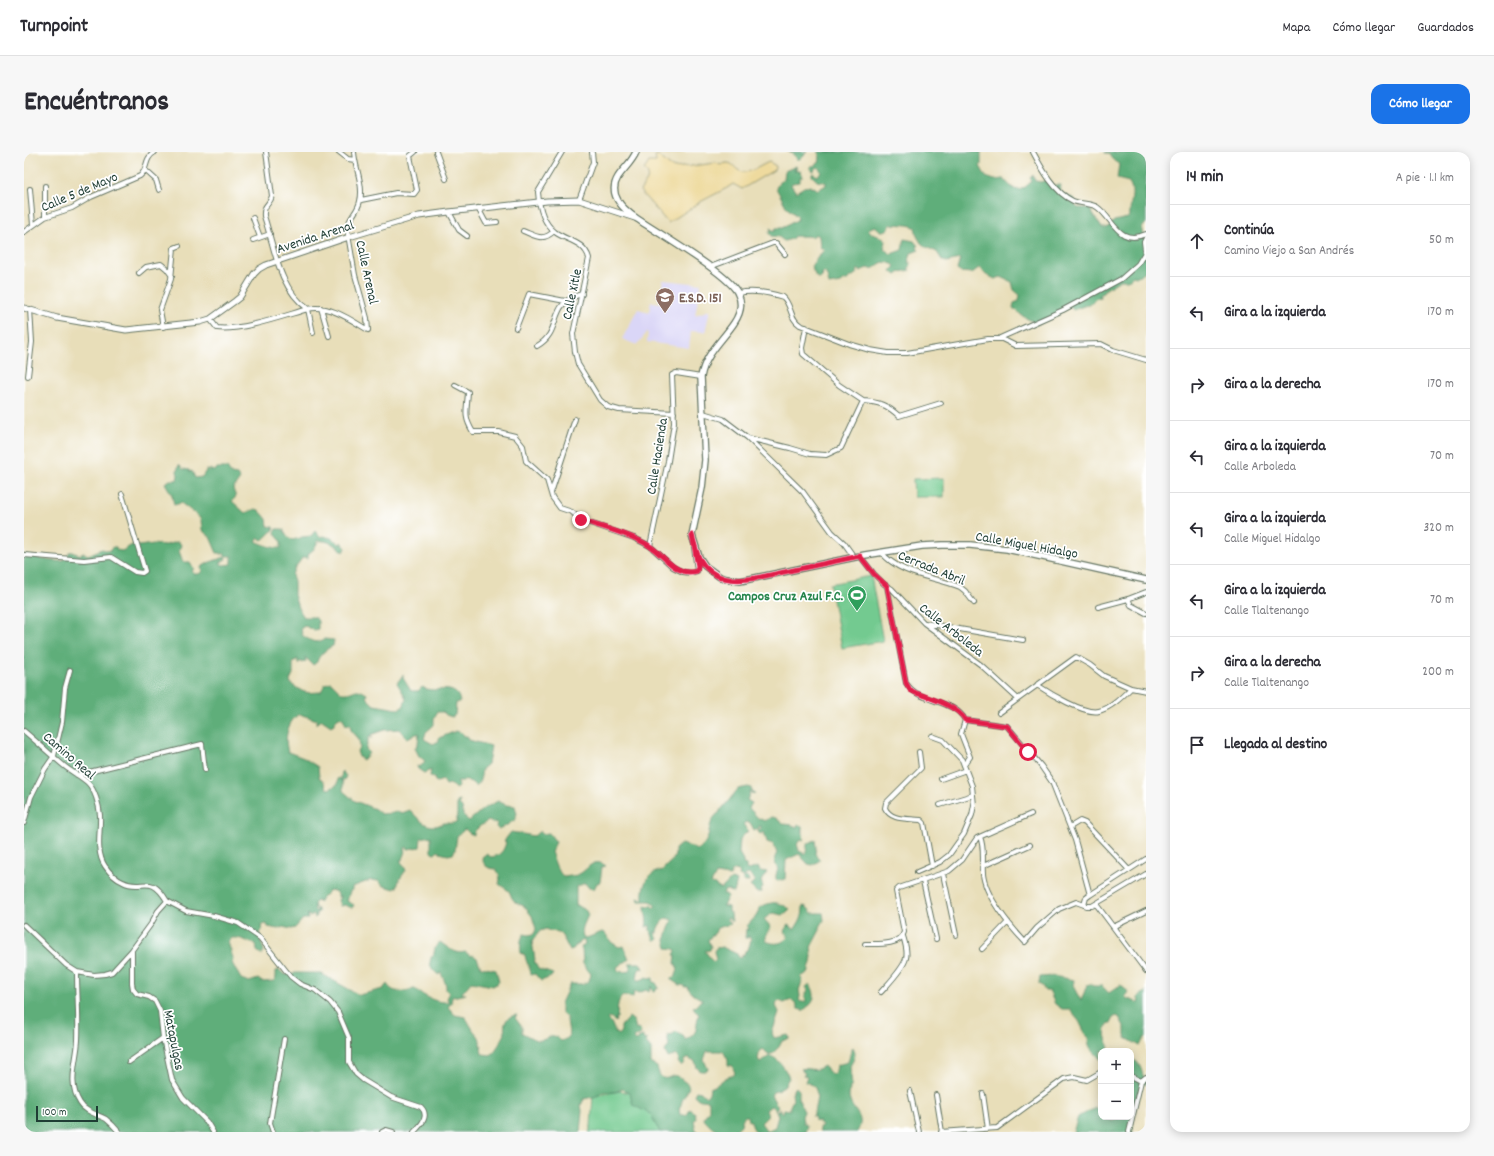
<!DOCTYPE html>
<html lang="es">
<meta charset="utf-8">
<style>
:root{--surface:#fff;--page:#f7f7f7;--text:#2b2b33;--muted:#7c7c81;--line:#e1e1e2;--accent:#1a73e8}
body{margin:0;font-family:Dekko,sans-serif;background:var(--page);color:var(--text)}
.controls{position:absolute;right:12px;bottom:12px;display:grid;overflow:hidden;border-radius:8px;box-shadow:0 2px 10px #0003}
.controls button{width:36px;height:36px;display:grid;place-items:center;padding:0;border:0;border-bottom:1px solid var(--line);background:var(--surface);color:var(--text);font:20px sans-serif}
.scale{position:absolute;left:12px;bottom:10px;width:62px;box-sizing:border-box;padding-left:4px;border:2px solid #1f3d34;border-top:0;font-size:11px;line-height:14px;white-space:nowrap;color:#1f3d34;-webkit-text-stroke:3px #fff;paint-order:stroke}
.stop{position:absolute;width:12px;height:12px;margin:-9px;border:3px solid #e11d48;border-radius:50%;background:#fff}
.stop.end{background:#e11d48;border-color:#fff;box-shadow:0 1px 4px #0008}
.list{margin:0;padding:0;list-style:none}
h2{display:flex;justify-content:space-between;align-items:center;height:52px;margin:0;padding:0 16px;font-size:17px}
h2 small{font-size:13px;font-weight:400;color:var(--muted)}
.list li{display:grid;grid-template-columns:26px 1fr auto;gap:12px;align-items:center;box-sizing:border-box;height:72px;padding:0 16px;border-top:1px solid var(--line)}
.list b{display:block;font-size:15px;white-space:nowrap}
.list p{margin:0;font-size:13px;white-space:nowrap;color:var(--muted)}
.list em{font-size:13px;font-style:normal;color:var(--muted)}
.icon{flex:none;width:22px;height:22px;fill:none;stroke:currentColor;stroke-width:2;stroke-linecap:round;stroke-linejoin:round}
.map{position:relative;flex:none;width:1122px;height:980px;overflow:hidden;border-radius:12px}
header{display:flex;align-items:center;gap:24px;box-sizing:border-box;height:56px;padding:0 20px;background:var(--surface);border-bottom:1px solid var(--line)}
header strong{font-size:19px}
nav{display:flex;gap:22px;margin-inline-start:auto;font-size:14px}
.intro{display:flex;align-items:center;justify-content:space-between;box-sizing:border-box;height:96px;padding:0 24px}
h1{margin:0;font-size:28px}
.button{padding:10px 18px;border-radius:12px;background:var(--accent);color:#fff;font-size:14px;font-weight:700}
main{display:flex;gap:24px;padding:0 24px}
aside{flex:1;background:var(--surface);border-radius:12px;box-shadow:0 2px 10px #0003}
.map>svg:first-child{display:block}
.built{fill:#dad6f7}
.green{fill:#73ca90;stroke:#498462}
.forest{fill:#5eae7a;stroke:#3e7657}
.sand{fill:#eeda9e;stroke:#868c69}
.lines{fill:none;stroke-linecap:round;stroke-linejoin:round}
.minor-casing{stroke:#657563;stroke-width:6}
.tertiary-casing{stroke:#657563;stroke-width:7}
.secondary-casing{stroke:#657563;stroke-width:8}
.minor{stroke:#fff;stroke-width:4}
.tertiary{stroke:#fff;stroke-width:5}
.secondary{stroke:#fff;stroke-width:5.5}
.route{stroke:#e11d48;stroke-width:5}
.labels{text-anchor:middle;stroke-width:3.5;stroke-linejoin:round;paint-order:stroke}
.street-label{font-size:14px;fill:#1f3d34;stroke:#fff}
.education-label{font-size:14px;font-weight:bold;fill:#785e54;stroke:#fff;text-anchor:start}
.leisure-label{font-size:14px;font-weight:bold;fill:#27864d;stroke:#fff;text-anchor:end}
</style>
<header>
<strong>Turnpoint</strong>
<nav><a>Mapa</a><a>Cómo llegar</a><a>Guardados</a></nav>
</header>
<div class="intro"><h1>Encuéntranos</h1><a class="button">Cómo llegar</a></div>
<main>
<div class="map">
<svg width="1122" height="980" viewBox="0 0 1122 980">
<rect width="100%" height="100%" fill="#fff"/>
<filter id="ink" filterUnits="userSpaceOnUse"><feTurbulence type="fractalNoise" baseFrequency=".025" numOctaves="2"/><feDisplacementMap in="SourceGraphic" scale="8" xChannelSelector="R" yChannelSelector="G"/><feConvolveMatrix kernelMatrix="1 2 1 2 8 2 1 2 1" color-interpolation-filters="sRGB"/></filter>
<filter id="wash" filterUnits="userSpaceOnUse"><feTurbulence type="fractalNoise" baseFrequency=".012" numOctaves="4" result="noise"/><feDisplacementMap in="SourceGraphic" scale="16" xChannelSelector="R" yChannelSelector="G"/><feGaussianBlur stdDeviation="0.9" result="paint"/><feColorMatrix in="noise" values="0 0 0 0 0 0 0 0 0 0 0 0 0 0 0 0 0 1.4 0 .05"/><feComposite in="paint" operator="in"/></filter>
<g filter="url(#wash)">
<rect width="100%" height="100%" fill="#e8deb9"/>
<path class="built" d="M639,128L677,132L671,163L686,158L681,180L667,179L665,196L623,190L624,179L613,193L598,187L614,157L625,160L627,150L636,151Z"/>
<path class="green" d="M920,326V345H890L889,327Z
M847,424L859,489L818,496L806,432Z
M597,939L608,942L633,965L639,980H565L567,974L569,944Z"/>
<path class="forest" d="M765,0H783L776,7H773L770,3Z
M794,0H957V13L956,14L962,25L970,28L980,27C991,40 995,42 1008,29L1006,26L1009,23L1011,29L1017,30L1025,27L1027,35L1031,33H1037L1036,39L1038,42L1043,43L1050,47L1051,53L1054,56H1065L1078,76H1083L1090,69L1104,66L1106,63C1105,52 1112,41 1105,30L1093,27L1095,12C1088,8 1088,7 1084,1H1081V0H1122V71L1118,76V81L1120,83L1118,86H1122V119L1112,125L1109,124C1105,129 1101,128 1096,128L1079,139V141L1076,142L1075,144L1077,145L1071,147L1068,151L1049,158L1048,155L1041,156L1034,163L1009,174V170L997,163L992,158L991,159L989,157L990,151L995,149L996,143L990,138L988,130L977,125L971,127L961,122L956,115L948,121L936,120L933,118L936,107L922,110L918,108L913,100L902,95L897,91L893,84L891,75L884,73L867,72C865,77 863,79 857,79L851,74L844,77L848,82L860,86L862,89L860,97L867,102L878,98L880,87L890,89L894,94L893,96L895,98L887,101L884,111H887L886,115L884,116L886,118L876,120L872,123L867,119L871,114L870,113C853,104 855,120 843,116L836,119L834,117L833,121L823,128H820L816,131L805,133L804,127L801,120L797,122L799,124L796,127L791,124V122L789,119L788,113L794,105L800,98L796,95L795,84L792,82L788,85C781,83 776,85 770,84L768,87L760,89L755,85L747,84L744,80H747L746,76L750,79L752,76H758L773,68L774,65L763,56L752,36L756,29L760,27L761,19L772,14L773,16H771L770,20L772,17L774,18V20L777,19L779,25H776V30L768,31L767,33L772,40L780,35L787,34V36L790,35L794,38L802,33V30L793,29L788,24V21L794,24L797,19L794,15L791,16L790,19L786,17L787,14H789L795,11L796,6Z
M155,313L159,317L165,318L166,320L168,319L171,326L178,325L183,317L186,320V317L189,319L192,318L193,316H203L207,322L213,323L216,327L209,337L212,345L208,349L221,361L231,357L235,358L243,367L244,374L249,375L250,378C244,381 243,385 238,388L235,386L232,389C237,392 252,397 257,396V389L251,382L252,377H259L264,385L269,388L278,385L287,384L291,379L296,385L299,384L307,386L317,393V390L322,396L320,400C313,394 303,387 294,389L290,397L284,402V406L279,405L270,417L268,423L270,429V443L274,456L280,465H291L294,469V477L290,478L281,474L277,476L278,483C285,488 292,493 300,487L310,488L309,494C303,496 294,504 293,510L289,513L281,505L282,509L278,511L277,509L274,512V507L269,510V522L266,528L267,532C282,542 280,541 297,540L301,532L307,530L318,541C332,542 329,533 343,542L342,545L350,553L374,557L379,555L382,548L381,544L373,531L379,523V526L387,539H394L398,535C409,542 422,533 432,541C435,544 435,547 436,550L432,551L431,563L428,565L422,563L419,560H413L410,567V573L402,580L400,587L409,592L415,589V586L432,579L438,581L440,584H443L445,588L467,594L464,612L458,617C457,623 457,630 452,634L447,630L441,628L439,629H434L433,630L435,633L432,637L426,632L422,633L419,628L413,630L411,629L410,625L406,624L407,618L400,621L394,617L393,614L396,615L401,609L395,604L391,596L394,592L395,581L383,586L375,577L360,578L346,583L349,586L345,585L342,597L345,601L339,608L335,605L333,599L336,596L335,587L327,578L326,572L322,573L319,566L314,565L310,572L307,574L298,568L292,572L293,568L275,562C263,570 260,587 264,600L280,606L294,615L295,625L300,630L302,636L305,637L313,633L314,626L317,627L318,619L322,624L320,628H317L319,630V639L331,649L351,657L357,662L369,661L373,659L378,661L386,658C393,665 400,675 411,674C414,674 417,672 420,671C426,671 428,672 433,670V650L436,649L435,652L438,655L439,663L445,669L459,657L474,649L482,653L491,654L493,662L492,663V667L483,673L474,677L472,675L473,671L471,669L470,671L464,669L456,674L450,680V683L445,681L441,677L433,684L431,698L429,702L424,703L416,701L414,698L411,701L407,700V684L397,686L396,695L384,697L383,695L381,696V699L378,708H376L382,718L375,728L373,735L371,737L360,734L354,729L347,728L328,735V738L326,739L323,749L330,753L328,756L321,753L316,754L314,748L317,744L314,745V742L310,739L306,738L298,746L295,751L294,748L290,752L291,756L290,758L293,760V756L295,760L291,762L293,763L291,766L290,763H288L287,765L283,762L284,767H279L271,776L267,777L259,775L254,777L244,775L243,772L237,773L238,778L235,783L240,799L238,803L233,799L232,792C223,790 217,785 208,786L204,790L209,806L208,811L217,827L225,830L234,827L238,830L250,829L252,825V819L255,818L261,823L271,821H296L335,843L359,837L363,832C370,844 381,838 391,837C401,845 412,851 425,850L423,847L425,841L422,838C423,833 419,825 416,820L415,823C409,819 404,813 407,806C408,802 409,806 410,801C411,796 411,794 416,790C423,795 432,803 441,800L447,804L449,803L453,806L457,815L472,818L475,830L469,834L447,830L437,842H442L428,845L427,851L424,855L431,863L441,865C444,868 445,872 448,876C452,884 457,882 456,894H458L457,897L458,902L467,903C473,897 477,889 481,882C479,871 482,864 493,863L491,866L498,875V881C503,883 508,887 513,888C525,890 526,877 537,889L544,886C546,879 543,873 543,866L537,861V851L546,832H559L565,829L567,822L559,812L558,797H557L558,793L559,794L561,791L559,788L551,794L549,798L546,799C542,792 540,786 535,780L525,779L522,777L516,779L508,789L511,808L510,809L514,817L529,822L527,825L517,829L511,822L507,823C507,817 502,811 501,803L497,801C496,795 496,787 500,782L504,783L510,782L512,777L508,764L500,754L492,751L488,746L485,739L475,732C477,726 475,721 472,717C462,716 460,714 458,705L462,702L467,705C476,704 480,699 482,690L480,689L487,680L510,684L516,679L518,682L525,681L532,690L527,700C531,710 532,718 540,725C545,724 549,724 553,723C564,719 568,704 582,714L578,715L576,730L573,731L570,737L565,736L561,731L552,735V754L554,753L556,756L561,757L564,763C561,771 555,779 560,787L578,780L581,781L587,790L595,795L600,794L605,807C601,811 597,812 593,815L594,819L599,820L606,819V811H616L619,817L616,816L614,820L613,828H617L623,825L624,827L629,826V829L632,831L635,836L632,837V839L629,840L627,834L625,840L622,838L615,841L610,840L609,845L598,844C592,852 594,857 593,866H591L592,869L591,870L587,865L584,867C590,872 588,878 594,883L597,879V874L605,865L610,869L612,877L614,876L616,878L617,882L611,885L610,887L612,889L616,885L619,884V887L623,888L622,891L627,897V911L633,915C634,918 635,924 639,926C644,928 648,922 653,924C655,924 657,927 658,928C668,934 665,936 660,945C657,949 658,953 655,956L656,963H663L666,957L671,961L672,966L670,969L672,978L675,980H636L630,970L628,963L609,953L606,942L599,937L590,940H579L573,944L560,947L557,953L558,959L556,980H0V402C13,406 26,410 40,409L46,400H49L55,403L60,401L64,403L78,397L85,399L89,395H92L93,398L98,399L108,393L115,394L130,392L142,393L152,390H155L157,393L155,399L159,410H166L170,417L168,419L170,422H175L178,419L177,415L186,410L201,405L202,407L196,411L199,413L208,412V404H201L200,401L197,403L196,401H193L186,385L178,378L177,368L174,364L157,351L150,353L148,343L141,331L146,328H153L154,323L153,319Z
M724,635L727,636V638L731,641L728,642L727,639L725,640L726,641L723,648L728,651L725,656L734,666L741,669L747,665L752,666L759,672L768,673L773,675L774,672L778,675L780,688L777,687L773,692L775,699L781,702L783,697V692L791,688L792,695L791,702L796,708L789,713L784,712L775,702L762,708L761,727L754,729L752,728V723L754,717C750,710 749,708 753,701L749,692L743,690L740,680L736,682L734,680L737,676V674H735L734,679L732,677L730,678L727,672L722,670L719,672L724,679L716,687L715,701L719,708V712L722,713V717L725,718L734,715L736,719L743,720L737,729L739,735L737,737L738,740L733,741L726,734L731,728L725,722L722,723L720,725L724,726L725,729L722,730L719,729V725L715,724L716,721L713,718L708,719L706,724L692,722L687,732L692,733L693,735L697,737L707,727L713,729L710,741L703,738L700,739L699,742H702L704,744L699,754L705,755V759L707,762L708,770L705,767V765L703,767L707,772L693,776L691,781L688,783L684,788L687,795L686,798L681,799L689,810L692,808L690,799L692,796L698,795L713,802L715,806L719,802L720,803L721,799L724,798L727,788L724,783V786H721L722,777L725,778L723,774L735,761L736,755C750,749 753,749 766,757L759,763L749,761L740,767L747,775L742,784V789C751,793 758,792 764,785L761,779L763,773L768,775L770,778C776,769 779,765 779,754L783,755L788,761H799L800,768L796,775V778L787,795L788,804L787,811L785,816V820L777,825L779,827L775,838L776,844L775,848L777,850H782L781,844L784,838L782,835L786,832C791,840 792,848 785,854H784L779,860L778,858L774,857L772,851L767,848L760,851L756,849L753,850L752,854L755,860L748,881L750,886L764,883L766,886L758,889L755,895L748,902H744L739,897L736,898L734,907L736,910L746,904C756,907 761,917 765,926L760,934L755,937V939L753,938L749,940L747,943L754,955L752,958L747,954L742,958L744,964L737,971L743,979L751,975L754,964L752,959L755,960V957L759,961L760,957L766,958V954L769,948L768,941L771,939H768L772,935L775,938V948L780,960L778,964L779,971L783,974L781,980H732L729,976L727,969H725L724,964H721L718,968L717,973L712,978V980C693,980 690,980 679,966L685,959V949C677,947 676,950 670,943L672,939L677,940L682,945L685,941L686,936C692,934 695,931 700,927C704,924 708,925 711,921L708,913L704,914V908L699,899H683L680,908L684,917L681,919H676L673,916L671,910L665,907L666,906L660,908V911L657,914L654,910L655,907L652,903L644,906L641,899L645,894L643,883L649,882L652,879L660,885L661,888C677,880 670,875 675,863L669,855L672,854L677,848H679C674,845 666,842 664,835H661L658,833H655L646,827L648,825L650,826L651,825L654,817L651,811L652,803H650L652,799L651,797L643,796L641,788L648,768L643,766C638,768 633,775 633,781L630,779L634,787L631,789L626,778V773L622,775C624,768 621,761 621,754L625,755L627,753L629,756L632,754L626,749H615L614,746L619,748C618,734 622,721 639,718C645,708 652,711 651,697L657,692L668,695L672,698C692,688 679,671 696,660V658H697L714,637Z
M1029,824L1050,828L1049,834L1057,849L1063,833L1066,832L1069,834H1078L1085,841L1096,833L1100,835L1104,840L1101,844L1102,846L1114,851L1115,848L1113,846L1122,839V885L1120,886L1116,894L1102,886L1101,883V876L1095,865L1092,864L1088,867L1087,871H1085C1079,878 1081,886 1085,893L1084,898L1085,899H1077V908C1071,899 1064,899 1064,885L1060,881V879L1055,869L1045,857H1038L1031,852L1025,839H1021L1018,834L1015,832L1016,825Z
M829,895C833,903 830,907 826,914L828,934L826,935C826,938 825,942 825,945C827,960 843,963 833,980H796L795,975L797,976L798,972H796L795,968L792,970L791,969V966L788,964H790C789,956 799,938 786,932C785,931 783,931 781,930L783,924L780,923L781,921L778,919L779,917H777C785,915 790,921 800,914L808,923L812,919L813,913L824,910C826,905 826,899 829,895Z
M1107,909H1112C1119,916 1117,923 1122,928V933L1118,930L1111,949L1108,952V978L1110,980H1049L1054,965L1062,961L1064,959H1066L1071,956L1077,958V965H1085L1088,970L1095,965H1107Z"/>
<path class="sand" d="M634,3L645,13L650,16L692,11L697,13C710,6 710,20 720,20C728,20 738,13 745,10L752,14L750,18L718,37L709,32L703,36L678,49L644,71L616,39L623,28L624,22L620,18L625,10H632L631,4Z"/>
</g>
<g filter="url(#ink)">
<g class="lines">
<g class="minor-casing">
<path id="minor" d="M242,0L248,44C246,53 239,52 240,64C251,97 254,135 284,157C305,152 327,168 344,178
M315,0L324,7L331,8
M330,0C331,16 340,33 336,49C334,60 324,66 323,77L331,123L343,166L344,178
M412,0L422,27
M538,0L514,40C515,54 519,71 531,80C543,89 560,89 565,106L549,182L551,200L554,212L576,248L584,255L595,258L650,261
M1009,0C1018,17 1031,41 1049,49C1056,52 1067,51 1073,55C1090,67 1094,94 1122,82
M121,18L132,28L135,38
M6,37L9,73
M337,48L372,41L390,42L393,38L386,4L391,0
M555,48L569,10L568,0
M454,56L462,71L473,70
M425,60L435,78L443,84
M21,65V34
M229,66L236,85
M499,79C512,84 519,90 530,79
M0,80L21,65L48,56L67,45L116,24C125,17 119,7 131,0
M229,88L246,82
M686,115L749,91H752L761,102
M115,121L122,115L137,112L143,117L148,124
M714,141C728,138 746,141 759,145C768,153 765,166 776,173L825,192L846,198L864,201H883L964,187H978L992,194L1077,192L1089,198L1122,208
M297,156L305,184
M186,167L193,176C218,179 259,164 284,157L289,181
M139,175L136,158L147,127L150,96L155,94
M782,175L778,196L779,202L815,233L839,249
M492,176L505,142L541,149
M976,186L1039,158L1097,127L1114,112L1120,102L1121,98L1120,90L1122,86
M513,194C540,179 522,151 558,142
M4,224L8,190L6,157
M431,233L444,240C443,258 439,264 449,280H475L491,284L499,294L502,309L523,328L528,345L536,356L548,360L557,368L610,386L626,394L649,415L659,420L667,421L673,419L670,395
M679,261L699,267L724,286L779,340L808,380L820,391L830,405
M724,286L766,296L786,302L802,303L817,296L839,249C855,250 863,253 875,264L917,251
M527,341L551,267
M626,394L644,309L650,271L648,223L652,221L677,225
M857,400C877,424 909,424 936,435L941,439L950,451
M0,403L60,408L87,405L111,420L118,421L121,419L98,342
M836,404L850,422L860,432L868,437L900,471L957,513L994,547
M863,434L882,531C895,552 929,546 941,568L937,582L946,605L940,613
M1104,447L1107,453L1122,461
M1074,455L1104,447L1122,440
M901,471L999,488
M1013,533C1025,541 1061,563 1075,559C1087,556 1098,545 1107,536L1122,539
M975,561L1052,505L1066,513L1080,524L1107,536
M941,568L983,574L1017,614L1028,630L1051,688L1066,743
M0,579C13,590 26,602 39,613C47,620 57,624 64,631C71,638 75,653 76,663C77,679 71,699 81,714C85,720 92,727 99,730C118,740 126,720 143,749
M895,600L897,616L862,651L861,656C867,669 884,666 897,668L900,671L908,714
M53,623L178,592L181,618
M917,627L942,618
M916,653L949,643
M0,671L7,645L21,617L30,604L38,570L41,536L46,518
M1046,675L1056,669L1061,671L1105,718
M956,685C961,696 958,710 959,722C961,744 986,774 1001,790L1013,776L1035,757L1052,750L1063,754H1068L1122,722
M959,714L1006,693
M893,720L916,710L925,703L940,682L948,663L950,653L948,634L938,608L919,588L908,584
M919,722L932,783
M899,729L912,787
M1072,752L1122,819
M1060,753L1062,746L1066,743L1122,707
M0,773L42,813L53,820L70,823L81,822L88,820L108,798L127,772L134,759L143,749L162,759L190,764L214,771L236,786L267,825L276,832L291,838L306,850L314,860L325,886V910L332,922L339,928L367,945L397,955C406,964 397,973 390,980
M1089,775L1122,759
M841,792C853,792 877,794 880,780L872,739L875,736L925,719L938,708L953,686L1007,662
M958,797L984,770
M108,799V831L109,837L113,842L125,845L131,849L136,859L139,886L148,928L159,946L183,970L189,980
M53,820C53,843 55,865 54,888C53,909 43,931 56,951C61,960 73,962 82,967C87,971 91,975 95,980
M857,840C864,832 880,816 882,806C884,799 881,791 879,784
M105,910L139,886
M1107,924L1117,929L1122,925
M886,939L895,980
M959,942L964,977
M912,943L918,980
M249,980L246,971L260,887
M358,980L362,978L369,980
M917,980L973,976L1040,927L1050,925L1063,928L1077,920
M1105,980L1117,929"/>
</g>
<g class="tertiary-casing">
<path id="tertiary" d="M0,156L33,166L102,178L176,170L186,167L211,149L216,145L230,122L235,117L242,113L325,85L395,64L425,60L523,49L555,48L611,66"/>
</g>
<g class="secondary-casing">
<path id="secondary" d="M612,0C608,10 600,16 594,25C583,43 599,57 612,66C632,80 707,123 714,142C719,152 716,162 710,171C698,189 681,202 677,225L681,308L678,336L668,383L675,405L681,414L696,425L703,427L716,429L841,403L898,394L918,393H946L983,397L1122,428"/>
</g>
<use href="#minor" class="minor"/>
<use href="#tertiary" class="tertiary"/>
<use href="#secondary" class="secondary"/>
</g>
</g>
<g class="lines" filter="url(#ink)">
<path class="route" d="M557,368C579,376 604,381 624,393C641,403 651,425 673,419L674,414L668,383C670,390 672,399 675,406C688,429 710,430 732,426L836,404L850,422L863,434L882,531L886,538L892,541C906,546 934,554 941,568L983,574L1004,600"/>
</g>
<defs>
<g id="school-pin" transform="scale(1)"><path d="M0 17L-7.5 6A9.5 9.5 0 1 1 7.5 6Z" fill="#8d6e63" stroke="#fff"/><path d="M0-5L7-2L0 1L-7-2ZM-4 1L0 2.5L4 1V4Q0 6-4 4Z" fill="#fff"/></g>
<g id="stadium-pin" transform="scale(1)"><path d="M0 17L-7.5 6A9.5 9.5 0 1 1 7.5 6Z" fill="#2e9e5b" stroke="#fff"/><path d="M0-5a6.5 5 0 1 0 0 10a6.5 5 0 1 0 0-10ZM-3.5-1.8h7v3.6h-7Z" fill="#fff"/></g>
</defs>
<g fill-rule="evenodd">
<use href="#school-pin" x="641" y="145"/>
<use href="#stadium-pin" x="833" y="443"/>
</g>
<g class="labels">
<g class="street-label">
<text transform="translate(55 39) rotate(-23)" y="5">Calle 5 de Mayo</text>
<text transform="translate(291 84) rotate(-18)" y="5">Avenida Arenal</text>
<text transform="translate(344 120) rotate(78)" y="5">Calle Arenal</text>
<text transform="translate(547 142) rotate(-78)" y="5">Calle Xitle</text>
<text transform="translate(632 304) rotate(-81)" y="5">Calle Hacienda</text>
<text transform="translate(1003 392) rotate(10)" y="5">Calle Miguel Hidalgo</text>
<text transform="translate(908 415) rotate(22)" y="5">Cerrada Abril</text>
<text transform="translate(928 477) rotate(38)" y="5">Calle Arboleda</text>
<text transform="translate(46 603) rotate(41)" y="5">Camino Real</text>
<text transform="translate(151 888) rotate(79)" y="5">Matapulgas</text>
</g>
<g class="education-label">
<text x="655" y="150">E.S.D. 151</text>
</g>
<g class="leisure-label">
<text x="819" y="448">Campos Cruz Azul F.C.</text>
</g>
</g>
</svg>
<div class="controls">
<button>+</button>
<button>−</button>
</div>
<div class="scale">100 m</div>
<div class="stop" style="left:1004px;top:600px"></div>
<div class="stop end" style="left:557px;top:368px"></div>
</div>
<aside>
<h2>14 min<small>A pie · 1.1 km</small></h2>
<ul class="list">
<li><svg class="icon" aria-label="ahead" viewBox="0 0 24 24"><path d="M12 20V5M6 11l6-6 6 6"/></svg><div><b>Continúa</b><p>Camino Viejo a San Andrés</p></div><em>50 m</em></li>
<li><svg class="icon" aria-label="left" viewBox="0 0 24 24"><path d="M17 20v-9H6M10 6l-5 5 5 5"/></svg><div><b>Gira a la izquierda</b></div><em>170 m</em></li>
<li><svg class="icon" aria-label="right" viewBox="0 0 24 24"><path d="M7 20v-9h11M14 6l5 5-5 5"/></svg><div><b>Gira a la derecha</b></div><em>170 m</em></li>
<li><svg class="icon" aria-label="left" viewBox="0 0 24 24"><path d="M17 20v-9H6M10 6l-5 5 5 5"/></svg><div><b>Gira a la izquierda</b><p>Calle Arboleda</p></div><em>70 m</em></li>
<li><svg class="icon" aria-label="left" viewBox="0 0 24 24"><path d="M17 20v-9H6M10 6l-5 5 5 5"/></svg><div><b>Gira a la izquierda</b><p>Calle Miguel Hidalgo</p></div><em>320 m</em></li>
<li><svg class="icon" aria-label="left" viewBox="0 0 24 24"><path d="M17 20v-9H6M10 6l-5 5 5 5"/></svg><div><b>Gira a la izquierda</b><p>Calle Tlaltenango</p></div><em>70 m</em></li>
<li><svg class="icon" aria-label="right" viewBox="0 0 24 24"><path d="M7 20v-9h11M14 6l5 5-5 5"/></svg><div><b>Gira a la derecha</b><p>Calle Tlaltenango</p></div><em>200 m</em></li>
<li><svg class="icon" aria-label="arrive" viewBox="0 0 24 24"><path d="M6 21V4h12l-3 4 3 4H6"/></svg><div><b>Llegada al destino</b></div></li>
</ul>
</aside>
</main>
